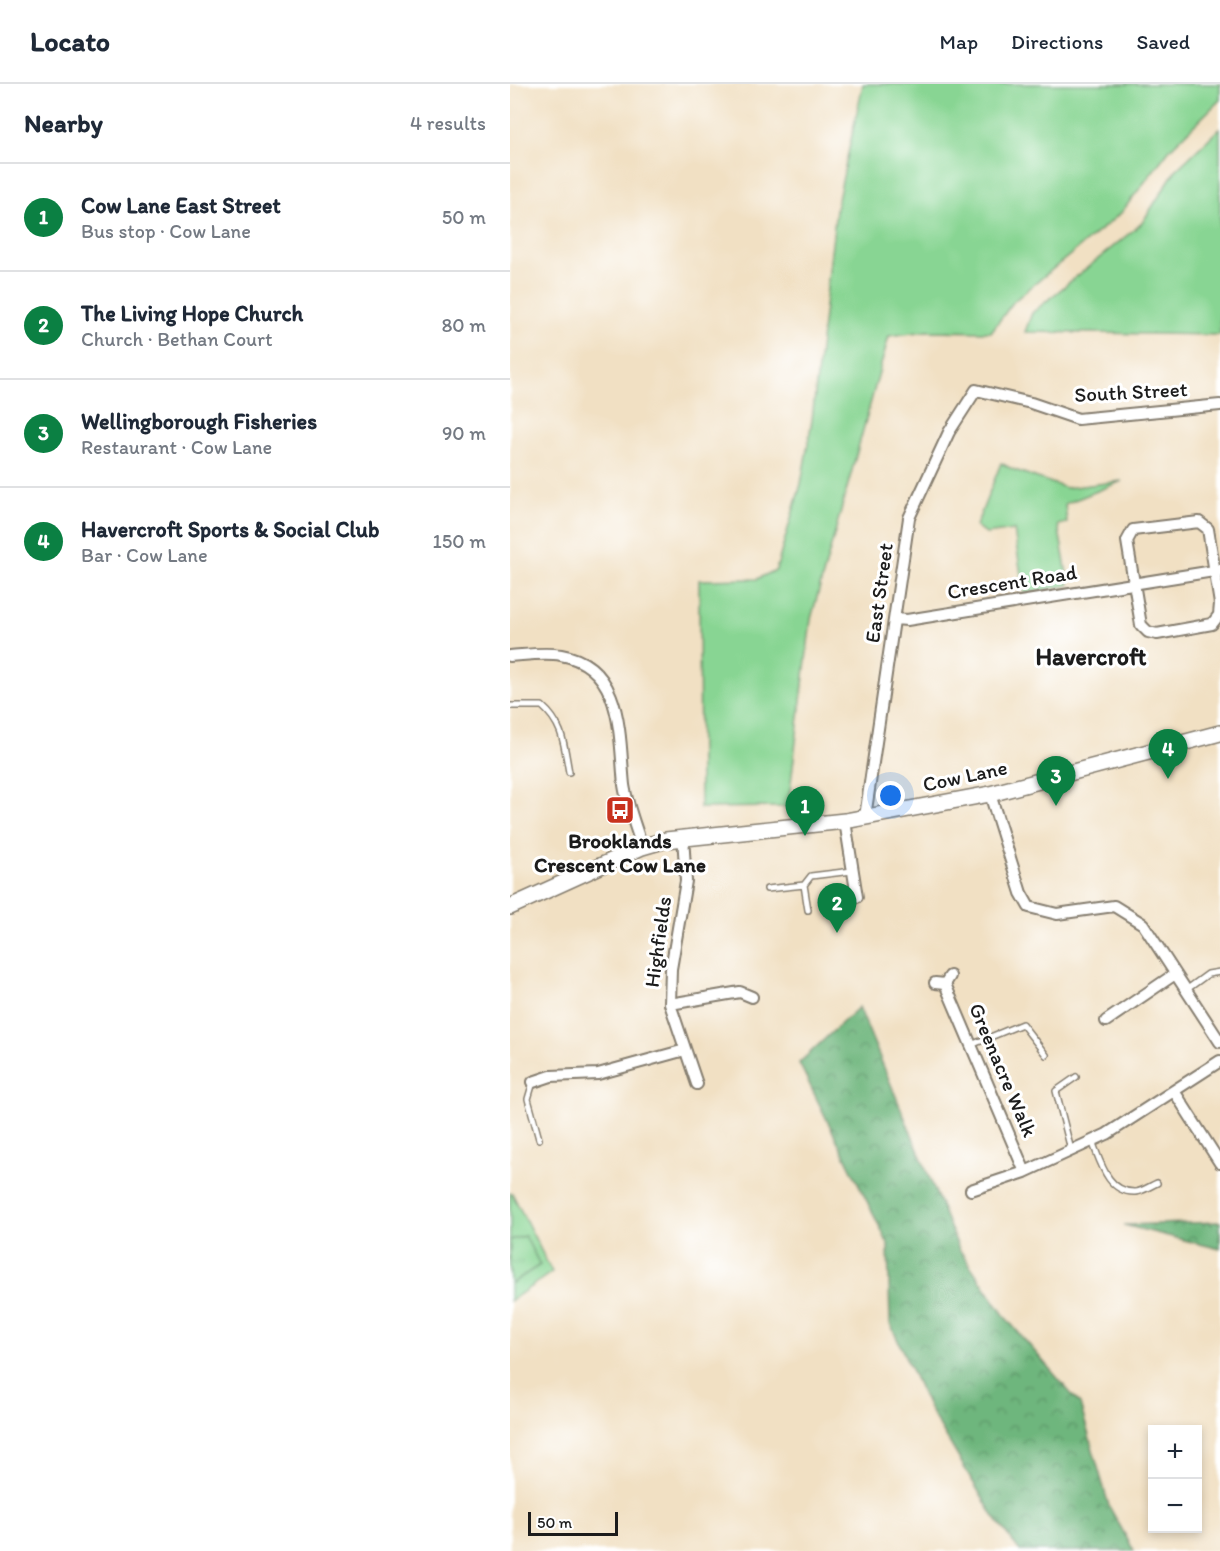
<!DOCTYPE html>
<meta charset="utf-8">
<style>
:root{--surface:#fff;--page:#f2f2f3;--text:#1f2937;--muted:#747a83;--line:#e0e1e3;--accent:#0b8043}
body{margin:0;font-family:Itim,sans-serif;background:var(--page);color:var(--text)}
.controls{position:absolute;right:18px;bottom:18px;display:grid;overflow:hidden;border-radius:0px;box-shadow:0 3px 9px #0003}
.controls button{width:54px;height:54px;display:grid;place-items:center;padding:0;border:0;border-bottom:2px solid var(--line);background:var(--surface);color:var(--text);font:30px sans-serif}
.scale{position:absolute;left:18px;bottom:15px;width:90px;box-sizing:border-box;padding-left:6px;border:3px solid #1c1c1c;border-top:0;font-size:16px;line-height:21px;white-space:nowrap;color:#1c1c1c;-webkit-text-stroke:4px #fff;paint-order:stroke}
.you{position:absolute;left:381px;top:712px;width:21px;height:21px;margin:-15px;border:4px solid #fff;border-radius:50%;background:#1a73e8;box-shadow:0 0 0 9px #1a73e833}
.badge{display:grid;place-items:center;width:39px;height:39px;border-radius:50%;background:var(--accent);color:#fff;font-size:20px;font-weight:700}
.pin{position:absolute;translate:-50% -50px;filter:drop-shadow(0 2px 3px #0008)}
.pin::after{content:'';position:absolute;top:32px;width:21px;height:18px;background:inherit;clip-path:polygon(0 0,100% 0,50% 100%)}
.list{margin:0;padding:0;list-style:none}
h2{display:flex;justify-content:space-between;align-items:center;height:78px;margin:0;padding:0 24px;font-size:26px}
h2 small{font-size:20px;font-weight:400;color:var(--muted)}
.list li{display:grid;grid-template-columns:39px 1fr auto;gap:18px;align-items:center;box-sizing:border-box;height:108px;padding:0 24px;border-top:2px solid var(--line)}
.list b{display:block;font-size:22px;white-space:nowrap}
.list p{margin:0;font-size:20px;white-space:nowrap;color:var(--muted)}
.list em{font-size:20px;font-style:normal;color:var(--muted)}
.map{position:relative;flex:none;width:710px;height:1467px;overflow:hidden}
header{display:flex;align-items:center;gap:36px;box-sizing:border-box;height:84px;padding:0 30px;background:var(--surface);border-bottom:2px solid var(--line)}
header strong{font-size:28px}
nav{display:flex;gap:33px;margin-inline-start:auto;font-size:21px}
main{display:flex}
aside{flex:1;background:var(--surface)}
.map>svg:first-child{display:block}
.green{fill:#88d593;stroke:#527858;stroke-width:1.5}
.forest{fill:url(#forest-crowns);stroke:#45694c;stroke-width:1.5}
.park{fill:url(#park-tufts);stroke:#527858;stroke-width:1.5}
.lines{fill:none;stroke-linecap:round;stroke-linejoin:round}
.service-casing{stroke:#867e70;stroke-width:8}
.minor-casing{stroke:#867e70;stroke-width:14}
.secondary-casing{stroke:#867e70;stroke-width:18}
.service{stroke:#fff;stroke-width:5}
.minor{stroke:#fff;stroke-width:10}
.secondary{stroke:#fff;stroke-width:15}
.labels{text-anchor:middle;stroke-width:6;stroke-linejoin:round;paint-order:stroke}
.street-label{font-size:21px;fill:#1c1c1c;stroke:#fff}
.poi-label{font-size:21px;font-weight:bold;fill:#1c1c1c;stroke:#fff}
.quarter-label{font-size:24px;font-weight:bold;fill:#1c1c1c;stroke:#fff}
</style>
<header>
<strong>Locato</strong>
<nav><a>Map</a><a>Directions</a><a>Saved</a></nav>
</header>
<main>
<aside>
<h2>Nearby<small>4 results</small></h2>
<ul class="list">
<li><span class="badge">1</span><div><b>Cow Lane East Street</b><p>Bus stop · Cow Lane</p></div><em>50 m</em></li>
<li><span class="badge">2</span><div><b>The Living Hope Church</b><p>Church · Bethan Court</p></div><em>80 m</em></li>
<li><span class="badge">3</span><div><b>Wellingborough Fisheries</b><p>Restaurant · Cow Lane</p></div><em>90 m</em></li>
<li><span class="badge">4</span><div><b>Havercroft Sports &amp; Social Club</b><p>Bar · Cow Lane</p></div><em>150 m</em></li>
</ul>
</aside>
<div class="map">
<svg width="710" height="1467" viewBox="0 0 710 1467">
<defs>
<pattern id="forest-crowns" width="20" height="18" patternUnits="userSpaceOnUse" patternTransform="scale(1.5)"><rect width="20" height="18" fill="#6eb67d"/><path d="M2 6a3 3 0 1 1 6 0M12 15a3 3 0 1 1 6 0" fill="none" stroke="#5a9366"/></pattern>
<pattern id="park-tufts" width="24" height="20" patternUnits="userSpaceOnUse" patternTransform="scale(1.5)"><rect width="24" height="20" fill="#88d593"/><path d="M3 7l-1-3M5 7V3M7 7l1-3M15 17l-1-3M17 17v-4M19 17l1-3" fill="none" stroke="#75b67e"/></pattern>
</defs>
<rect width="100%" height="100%" fill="#fff"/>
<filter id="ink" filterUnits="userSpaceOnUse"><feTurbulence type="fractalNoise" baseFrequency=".0167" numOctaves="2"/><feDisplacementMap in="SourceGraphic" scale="12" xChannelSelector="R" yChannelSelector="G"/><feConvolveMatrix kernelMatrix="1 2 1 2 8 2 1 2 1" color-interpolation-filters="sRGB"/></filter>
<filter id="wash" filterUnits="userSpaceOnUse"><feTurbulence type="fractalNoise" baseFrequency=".008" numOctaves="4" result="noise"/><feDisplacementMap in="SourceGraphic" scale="24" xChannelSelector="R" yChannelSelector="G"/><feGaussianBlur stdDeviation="1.35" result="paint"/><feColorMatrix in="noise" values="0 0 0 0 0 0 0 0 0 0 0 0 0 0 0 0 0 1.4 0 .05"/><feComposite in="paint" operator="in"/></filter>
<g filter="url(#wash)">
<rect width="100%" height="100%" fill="#f1e0c3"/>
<path class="green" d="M353,0H710V16L660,65L611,129L504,217L481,248L417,247L379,252L301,535L278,723L190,724L189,496L247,495L266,486L291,400L302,336L326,125Z
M710,44V251L515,248L522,229L632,139L665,87Z
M491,379L502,385L556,404L612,397L555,420L557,439L548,441L559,501L514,510L504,446L476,450L466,442Z
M0,1109H2L42,1188L0,1217Z"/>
<path class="forest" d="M349,923L449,1165L496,1234L570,1320L599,1422L624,1467H510L484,1433L418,1323L380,1239L378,1160L289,979Z
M710,1138V1165L614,1141Z"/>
<path class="park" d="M15,1152L30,1181L2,1199L0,1197V1156Z"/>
</g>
<g filter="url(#ink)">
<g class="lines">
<g class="service-casing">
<path id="service" d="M0,622H32C54,641 54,662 59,688
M294,801L301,792L342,787
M257,805L294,801L298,826
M676,906L698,890L710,888
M461,961L512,940L536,971
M23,998L18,1015L29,1055
M582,1057C590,1076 597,1109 625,1108C632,1108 640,1102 647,1099
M561,1066L546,1007L566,993"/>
</g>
<g class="minor-casing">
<path id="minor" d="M689,438L698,445L710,520L709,531L702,540L647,550L638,548L631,541L617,457L623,446Z
M385,535L397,536L710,486
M0,572C16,571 35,568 51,571C114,582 109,653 114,701C117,721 126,743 132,763
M480,710L511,809L519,823L547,830L604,822L633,840L710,958
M355,733L399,434L439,348L466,306L521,319L568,335L710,321
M335,737L347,813
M173,753L176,797L161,885L160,920L187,1000
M425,899L435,900L440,892
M435,900L515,1088
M160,920L230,908L242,913
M596,937L665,890
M23,998L41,992L88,990L175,966
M664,1007L710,1079
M461,1106L515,1088L597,1050L710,977"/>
</g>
<g class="secondary-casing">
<path id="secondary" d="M0,823L132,763L156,756L335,737L480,710L710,649"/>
</g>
<use href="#service" class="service"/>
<use href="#minor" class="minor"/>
<use href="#secondary" class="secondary"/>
</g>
</g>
<defs>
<g id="bus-square" transform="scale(1.5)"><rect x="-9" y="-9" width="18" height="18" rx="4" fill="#c8321e" stroke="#fff"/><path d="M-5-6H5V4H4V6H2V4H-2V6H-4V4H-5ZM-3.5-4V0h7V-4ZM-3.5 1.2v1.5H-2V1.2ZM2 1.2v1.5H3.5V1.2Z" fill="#fff"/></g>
</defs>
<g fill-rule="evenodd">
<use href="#bus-square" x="110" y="726"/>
</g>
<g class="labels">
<g class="street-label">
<text transform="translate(621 308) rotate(-3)" y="7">South Street</text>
<text transform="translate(502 498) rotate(-9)" y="7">Crescent Road</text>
<text transform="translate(369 509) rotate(-82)" y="7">East Street</text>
<text transform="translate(455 692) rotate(-12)" y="7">Cow Lane</text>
<text transform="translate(148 858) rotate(-82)" y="7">Highfields</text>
<text transform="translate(493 986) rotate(67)" y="7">Greenacre Walk</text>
</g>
<g class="poi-label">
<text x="110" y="764">Brooklands<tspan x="110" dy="24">Crescent Cow Lane</tspan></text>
</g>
<g class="quarter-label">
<text x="581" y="581">Havercroft</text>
</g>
</g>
</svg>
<div class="controls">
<button>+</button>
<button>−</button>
</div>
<div class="scale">50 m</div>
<div class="you"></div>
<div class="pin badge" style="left:295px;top:752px">1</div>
<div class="pin badge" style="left:327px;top:849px">2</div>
<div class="pin badge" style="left:546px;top:722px">3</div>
<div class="pin badge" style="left:658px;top:695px">4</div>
</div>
</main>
